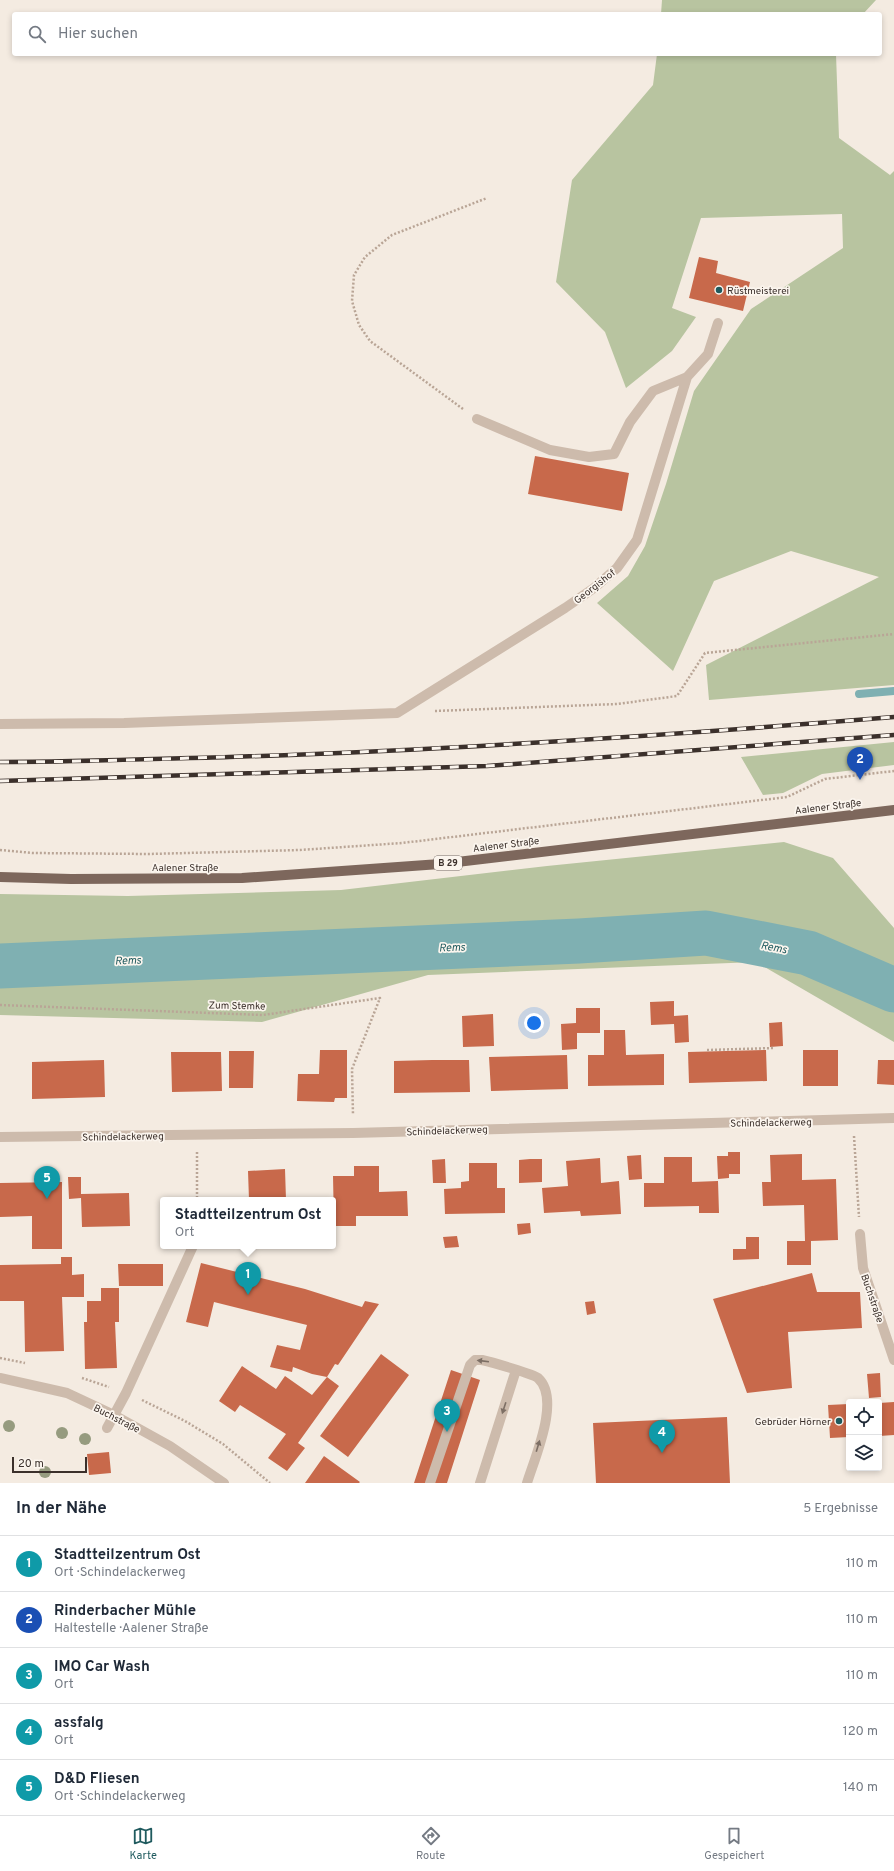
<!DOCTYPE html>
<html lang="de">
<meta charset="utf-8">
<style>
:root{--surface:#fff;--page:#f6f6f7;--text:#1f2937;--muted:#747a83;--line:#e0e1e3;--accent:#1f5a5e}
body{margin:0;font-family:Overpass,sans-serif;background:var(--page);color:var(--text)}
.controls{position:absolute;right:12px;bottom:12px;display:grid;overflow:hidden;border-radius:4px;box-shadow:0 2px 6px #0003}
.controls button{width:36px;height:36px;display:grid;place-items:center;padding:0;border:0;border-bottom:1px solid var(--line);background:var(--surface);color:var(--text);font:20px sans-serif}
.scale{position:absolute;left:12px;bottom:10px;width:75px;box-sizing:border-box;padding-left:4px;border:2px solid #3b302b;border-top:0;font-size:11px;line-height:14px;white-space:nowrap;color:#3b302b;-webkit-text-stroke:3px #fbf5ee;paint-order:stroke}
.you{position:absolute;left:534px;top:1023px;width:14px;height:14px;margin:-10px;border:3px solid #fff;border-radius:50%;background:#1a73e8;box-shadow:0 0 0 6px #1a73e833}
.badge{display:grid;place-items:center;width:26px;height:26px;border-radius:50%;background:var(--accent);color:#fff;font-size:13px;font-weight:700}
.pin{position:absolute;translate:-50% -33px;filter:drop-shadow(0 1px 2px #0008)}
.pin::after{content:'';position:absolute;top:21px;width:14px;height:12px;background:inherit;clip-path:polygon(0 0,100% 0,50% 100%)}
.popup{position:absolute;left:160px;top:1197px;width:176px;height:52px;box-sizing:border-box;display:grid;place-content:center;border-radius:4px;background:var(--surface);filter:drop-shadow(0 1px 3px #0005);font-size:13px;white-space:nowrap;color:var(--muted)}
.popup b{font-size:15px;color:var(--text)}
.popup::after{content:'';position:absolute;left:50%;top:100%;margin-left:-8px;border:8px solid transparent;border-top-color:var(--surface)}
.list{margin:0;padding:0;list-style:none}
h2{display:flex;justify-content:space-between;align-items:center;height:52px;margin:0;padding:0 16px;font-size:17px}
h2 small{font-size:13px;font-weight:400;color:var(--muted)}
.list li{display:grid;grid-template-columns:26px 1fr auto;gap:12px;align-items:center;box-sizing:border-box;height:56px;padding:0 16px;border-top:1px solid var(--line)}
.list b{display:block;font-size:15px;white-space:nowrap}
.list p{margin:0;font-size:13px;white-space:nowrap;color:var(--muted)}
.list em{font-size:13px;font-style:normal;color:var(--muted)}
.icon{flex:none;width:22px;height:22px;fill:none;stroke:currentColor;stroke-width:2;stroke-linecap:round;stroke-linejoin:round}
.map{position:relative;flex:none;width:894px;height:1483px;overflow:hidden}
.search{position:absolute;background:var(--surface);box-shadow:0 2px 6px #0003;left:12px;right:12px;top:12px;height:44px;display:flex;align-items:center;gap:10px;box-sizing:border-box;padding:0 14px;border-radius:4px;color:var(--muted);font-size:15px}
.sheet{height:332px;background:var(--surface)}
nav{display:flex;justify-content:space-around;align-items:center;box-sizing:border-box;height:56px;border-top:1px solid var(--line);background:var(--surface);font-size:11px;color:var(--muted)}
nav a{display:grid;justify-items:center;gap:2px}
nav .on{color:var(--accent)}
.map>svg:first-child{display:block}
.green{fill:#b8c4a0}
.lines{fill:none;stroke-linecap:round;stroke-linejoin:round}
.stream{stroke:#7fb0b2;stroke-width:8}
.river{stroke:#7fb0b2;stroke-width:45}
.building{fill:#c8694b}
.path{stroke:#b9a596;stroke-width:2.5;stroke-dasharray:2 2;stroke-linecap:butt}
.minor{stroke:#cdbbac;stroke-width:10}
.major{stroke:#7d675c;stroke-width:10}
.rail-casing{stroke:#3b302b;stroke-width:4.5}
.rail{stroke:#fbf5ee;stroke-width:3;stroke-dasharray:9;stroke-linecap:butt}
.tree{fill:#969b7f}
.oneway{fill:#7d6f65}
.poi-dot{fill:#1f5a5e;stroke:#fbf5ee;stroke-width:1.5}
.labels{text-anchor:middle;stroke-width:3.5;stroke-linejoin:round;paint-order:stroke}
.shield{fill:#fbf5ee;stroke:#756b66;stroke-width:1}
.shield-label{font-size:9px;font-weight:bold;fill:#3b302b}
.poi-label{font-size:10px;fill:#3b302b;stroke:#fbf5ee;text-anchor:start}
.street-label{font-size:10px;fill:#3b302b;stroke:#fbf5ee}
.water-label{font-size:11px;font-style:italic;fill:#1f5a5e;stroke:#fbf5ee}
</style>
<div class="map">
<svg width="894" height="1483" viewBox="0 0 894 1483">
<rect width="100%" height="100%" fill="#f4ebe1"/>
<path class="green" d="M662,0H876L863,14H661Z
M657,54H836L839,138L890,175L894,171V685L709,700L706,665L879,577L791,551L714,581L673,671L597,603L628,576L645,546L666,484L694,391L751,309L843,248L842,214L701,218L672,308L696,317L672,351L626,388L605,332L556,282L572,180L653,85Z
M894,742V765L822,774L783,793L763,795L741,757Z
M784,842L833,858L894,928V1042L756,962L428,975L262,1022L0,1015V894L128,896L341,890L547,866Z"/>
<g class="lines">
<path class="stream" d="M859,694L894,691"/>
<path class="river" d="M0,966L579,941L706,933L808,953L894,990"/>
</g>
<path class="building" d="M699,257L718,261L716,273L750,282L743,311L689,298Z
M535,456L629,473L622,511L528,494Z
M674,1001V1016L688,1015L689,1042L675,1043L674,1024L651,1025L650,1002Z
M576,1008H600V1033H577V1049L562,1050L561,1024L576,1023Z
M493,1014L494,1046L463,1047L462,1016Z
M782,1022L783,1046L770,1047L769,1023Z
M604,1030H625L626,1055L664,1054V1085L588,1086V1055H604Z
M320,1050H347V1098H335L334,1102L297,1101L298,1074H319Z
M766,1050L767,1081L689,1083L688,1052Z
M803,1050H838V1086H803Z
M229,1051H254L253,1088H229Z
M171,1052H221L222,1091L172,1092Z
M567,1055L568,1089L491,1091L489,1057Z
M104,1060L105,1097L32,1099V1062Z
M432,1060H469L470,1092L394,1093V1061Z
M878,1060H894V1085L877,1084Z
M728,1152H740V1174H729V1178L718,1179L717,1156H728Z
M802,1154V1180L836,1179L838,1240L811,1241V1265H787V1241H805L804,1205L763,1206L762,1182H771L770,1155Z
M641,1155L642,1179L629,1180L627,1156Z
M664,1157H692V1182L718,1181L719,1213H699V1206L644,1207V1183H664Z
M600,1158L601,1183L619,1181L621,1214L581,1216L580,1211L544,1213L542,1188L568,1186L566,1161Z
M445,1159L446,1183H433L432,1160Z
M530,1159H542V1182L519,1183V1160Z
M469,1163H497V1188H505V1213L445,1214L444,1189L461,1188V1182L469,1181Z
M354,1166H379V1192L407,1191L408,1216H356V1226H334L333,1176H354Z
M285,1169L286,1200H249L248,1171Z
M68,1177H81V1194L129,1193L130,1226L82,1227L81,1198L69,1199Z
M62,1182V1249H32V1216L0,1217V1183Z
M530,1223L531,1233L518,1235L517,1224Z
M457,1236L459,1247L445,1248L443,1237Z
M746,1237H759V1259L733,1260V1249H746Z
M61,1257H72V1275L84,1274V1297H62L64,1351L25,1352L24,1301H0V1265L61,1264Z
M201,1263L305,1289L362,1307L365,1301L379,1304L338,1365L335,1364L327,1377L312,1374L293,1367L292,1372L270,1367L277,1345L300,1350L307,1325L214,1302L208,1327L186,1322Z
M118,1264H163V1286H119Z
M812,1273L817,1292H860L862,1328L788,1332L792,1388L747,1393L713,1299Z
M101,1288H119V1322H115L117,1368L85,1369L84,1322H87V1301H101Z
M594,1301L596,1313L587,1315L585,1302Z
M381,1354L409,1375L348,1457L320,1436Z
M242,1366L276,1389L285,1376L312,1395L327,1377L339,1386L298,1443L305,1448L287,1471L268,1458L286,1434L240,1405L235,1412L219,1401Z
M451,1370L480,1380L447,1483H414Z
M880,1373L881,1397L869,1398L867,1374Z
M894,1402V1435L879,1436V1403Z
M849,1404V1437L830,1438L828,1405Z
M727,1417L730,1483H596L593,1423Z
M109,1452L111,1473L89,1475L87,1454Z
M324,1456L360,1482L359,1483H305Z"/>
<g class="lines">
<path class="path" d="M463,409L370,341L359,325L352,301L354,275L365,257L392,235L487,198
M435,711L617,704L677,696L705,653L894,634
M0,850L33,853L149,854L300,850L402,843L787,797L825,779L894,771
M0,1005L263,1015L380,998L352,1069L353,1115
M707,1050L774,1048
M854,1136L859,1217
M197,1152V1200
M0,1358L25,1363
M82,1378L109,1387
M142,1400L185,1421L223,1444L270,1483"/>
<path class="minor" d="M477,419L550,450L589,457L614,454L630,422L653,391L687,377
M0,724L124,723L397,713L565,608L594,588L617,568L637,540L687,377L708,354L718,323
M0,1137L353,1133L894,1118
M860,1234L863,1268L894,1360
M0,1378L67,1393L114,1415L170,1446L224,1483
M107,1428L126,1393L193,1246
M430,1483L470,1365L475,1360H482C491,1362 533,1374 538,1378C561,1399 535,1457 527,1483
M480,1483L516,1370"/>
<path class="major" d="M0,877L71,879L242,878L440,864L894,810"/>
<g class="rail-casing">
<path id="rail" d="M0,762C77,762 153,759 229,757C451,750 673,735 894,717
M0,781L487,766L894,735"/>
</g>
<use href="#rail" class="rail"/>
</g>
<g class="tree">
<circle cx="9" cy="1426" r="6"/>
<circle cx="62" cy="1433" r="6"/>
<circle cx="85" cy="1439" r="6"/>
<circle cx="45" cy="1472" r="6"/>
</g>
<defs><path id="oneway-solid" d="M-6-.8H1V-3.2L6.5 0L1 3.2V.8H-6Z"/></defs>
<g class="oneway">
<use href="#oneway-solid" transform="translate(483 1361) rotate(-173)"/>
<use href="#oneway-solid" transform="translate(504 1408) rotate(108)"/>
<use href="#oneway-solid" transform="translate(538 1446) rotate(-73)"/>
</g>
<g class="poi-dot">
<circle cx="719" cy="290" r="4"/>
<circle cx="839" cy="1421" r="4"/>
</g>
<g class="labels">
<rect class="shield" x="434" y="856" width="28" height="14" rx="3"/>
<g class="shield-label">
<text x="448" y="866">B 29</text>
</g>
<g class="poi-label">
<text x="727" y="294">Rüstmeisterei</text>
<text x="831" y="1425" text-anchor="end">Gebrüder Hörner</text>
</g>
<g class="street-label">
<text transform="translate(594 586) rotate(-38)" y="4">Georgishof</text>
<text transform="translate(828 806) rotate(-7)" y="4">Aalener Straße</text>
<text transform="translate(506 844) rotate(-7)" y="4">Aalener Straße</text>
<text x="185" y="871">Aalener Straße</text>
<text transform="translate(237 1005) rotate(1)" y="4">Zum Stemke</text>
<text transform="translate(771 1122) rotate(-1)" y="4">Schindelackerweg</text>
<text transform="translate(447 1130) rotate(-2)" y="4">Schindelackerweg</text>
<text transform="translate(123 1136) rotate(-1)" y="4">Schindelackerweg</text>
<text transform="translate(873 1298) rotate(71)" y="4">Buchstraße</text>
<text transform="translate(117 1418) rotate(27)" y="4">Buchstraße</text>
</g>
<g class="water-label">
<text transform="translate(452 947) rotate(-2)" y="4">Rems</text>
<text transform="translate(774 947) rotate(11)" y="4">Rems</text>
<text transform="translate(128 960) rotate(-2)" y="4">Rems</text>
</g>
</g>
</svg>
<div class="controls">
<button><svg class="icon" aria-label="locate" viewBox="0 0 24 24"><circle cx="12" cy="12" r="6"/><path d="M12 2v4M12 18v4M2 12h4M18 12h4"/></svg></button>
<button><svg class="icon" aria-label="layers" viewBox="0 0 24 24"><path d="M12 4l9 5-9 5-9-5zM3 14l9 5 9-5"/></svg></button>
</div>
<div class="scale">20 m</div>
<div class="you"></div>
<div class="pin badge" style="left:248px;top:1295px;background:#0f9aa8">1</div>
<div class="popup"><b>Stadtteilzentrum Ost</b>Ort</div>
<div class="pin badge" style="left:860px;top:780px;background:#1a4fb4">2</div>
<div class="pin badge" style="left:447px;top:1432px;background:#0f9aa8">3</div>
<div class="pin badge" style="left:662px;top:1453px;background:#0f9aa8">4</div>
<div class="pin badge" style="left:47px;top:1199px;background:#0f9aa8">5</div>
<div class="search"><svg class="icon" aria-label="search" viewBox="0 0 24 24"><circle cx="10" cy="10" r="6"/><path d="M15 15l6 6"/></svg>Hier suchen</div>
</div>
<section class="sheet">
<h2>In der Nähe<small>5 Ergebnisse</small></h2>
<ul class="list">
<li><span class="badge" style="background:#0f9aa8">1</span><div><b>Stadtteilzentrum Ost</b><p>Ort · Schindelackerweg</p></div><em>110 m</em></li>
<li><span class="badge" style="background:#1a4fb4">2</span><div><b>Rinderbacher Mühle</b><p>Haltestelle · Aalener Straße</p></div><em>110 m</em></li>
<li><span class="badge" style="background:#0f9aa8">3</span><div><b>IMO Car Wash</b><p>Ort</p></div><em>110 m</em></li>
<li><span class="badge" style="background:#0f9aa8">4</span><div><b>assfalg</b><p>Ort</p></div><em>120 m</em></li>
<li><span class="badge" style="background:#0f9aa8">5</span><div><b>D&amp;D Fliesen</b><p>Ort · Schindelackerweg</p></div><em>140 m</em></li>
</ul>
</section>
<nav>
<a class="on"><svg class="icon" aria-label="map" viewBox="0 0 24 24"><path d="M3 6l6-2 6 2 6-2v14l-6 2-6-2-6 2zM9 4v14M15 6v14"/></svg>Karte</a>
<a><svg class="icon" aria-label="directions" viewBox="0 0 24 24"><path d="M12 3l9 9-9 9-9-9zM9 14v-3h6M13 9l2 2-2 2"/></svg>Route</a>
<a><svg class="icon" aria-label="saved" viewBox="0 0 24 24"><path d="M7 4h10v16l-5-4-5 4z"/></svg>Gespeichert</a>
</nav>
